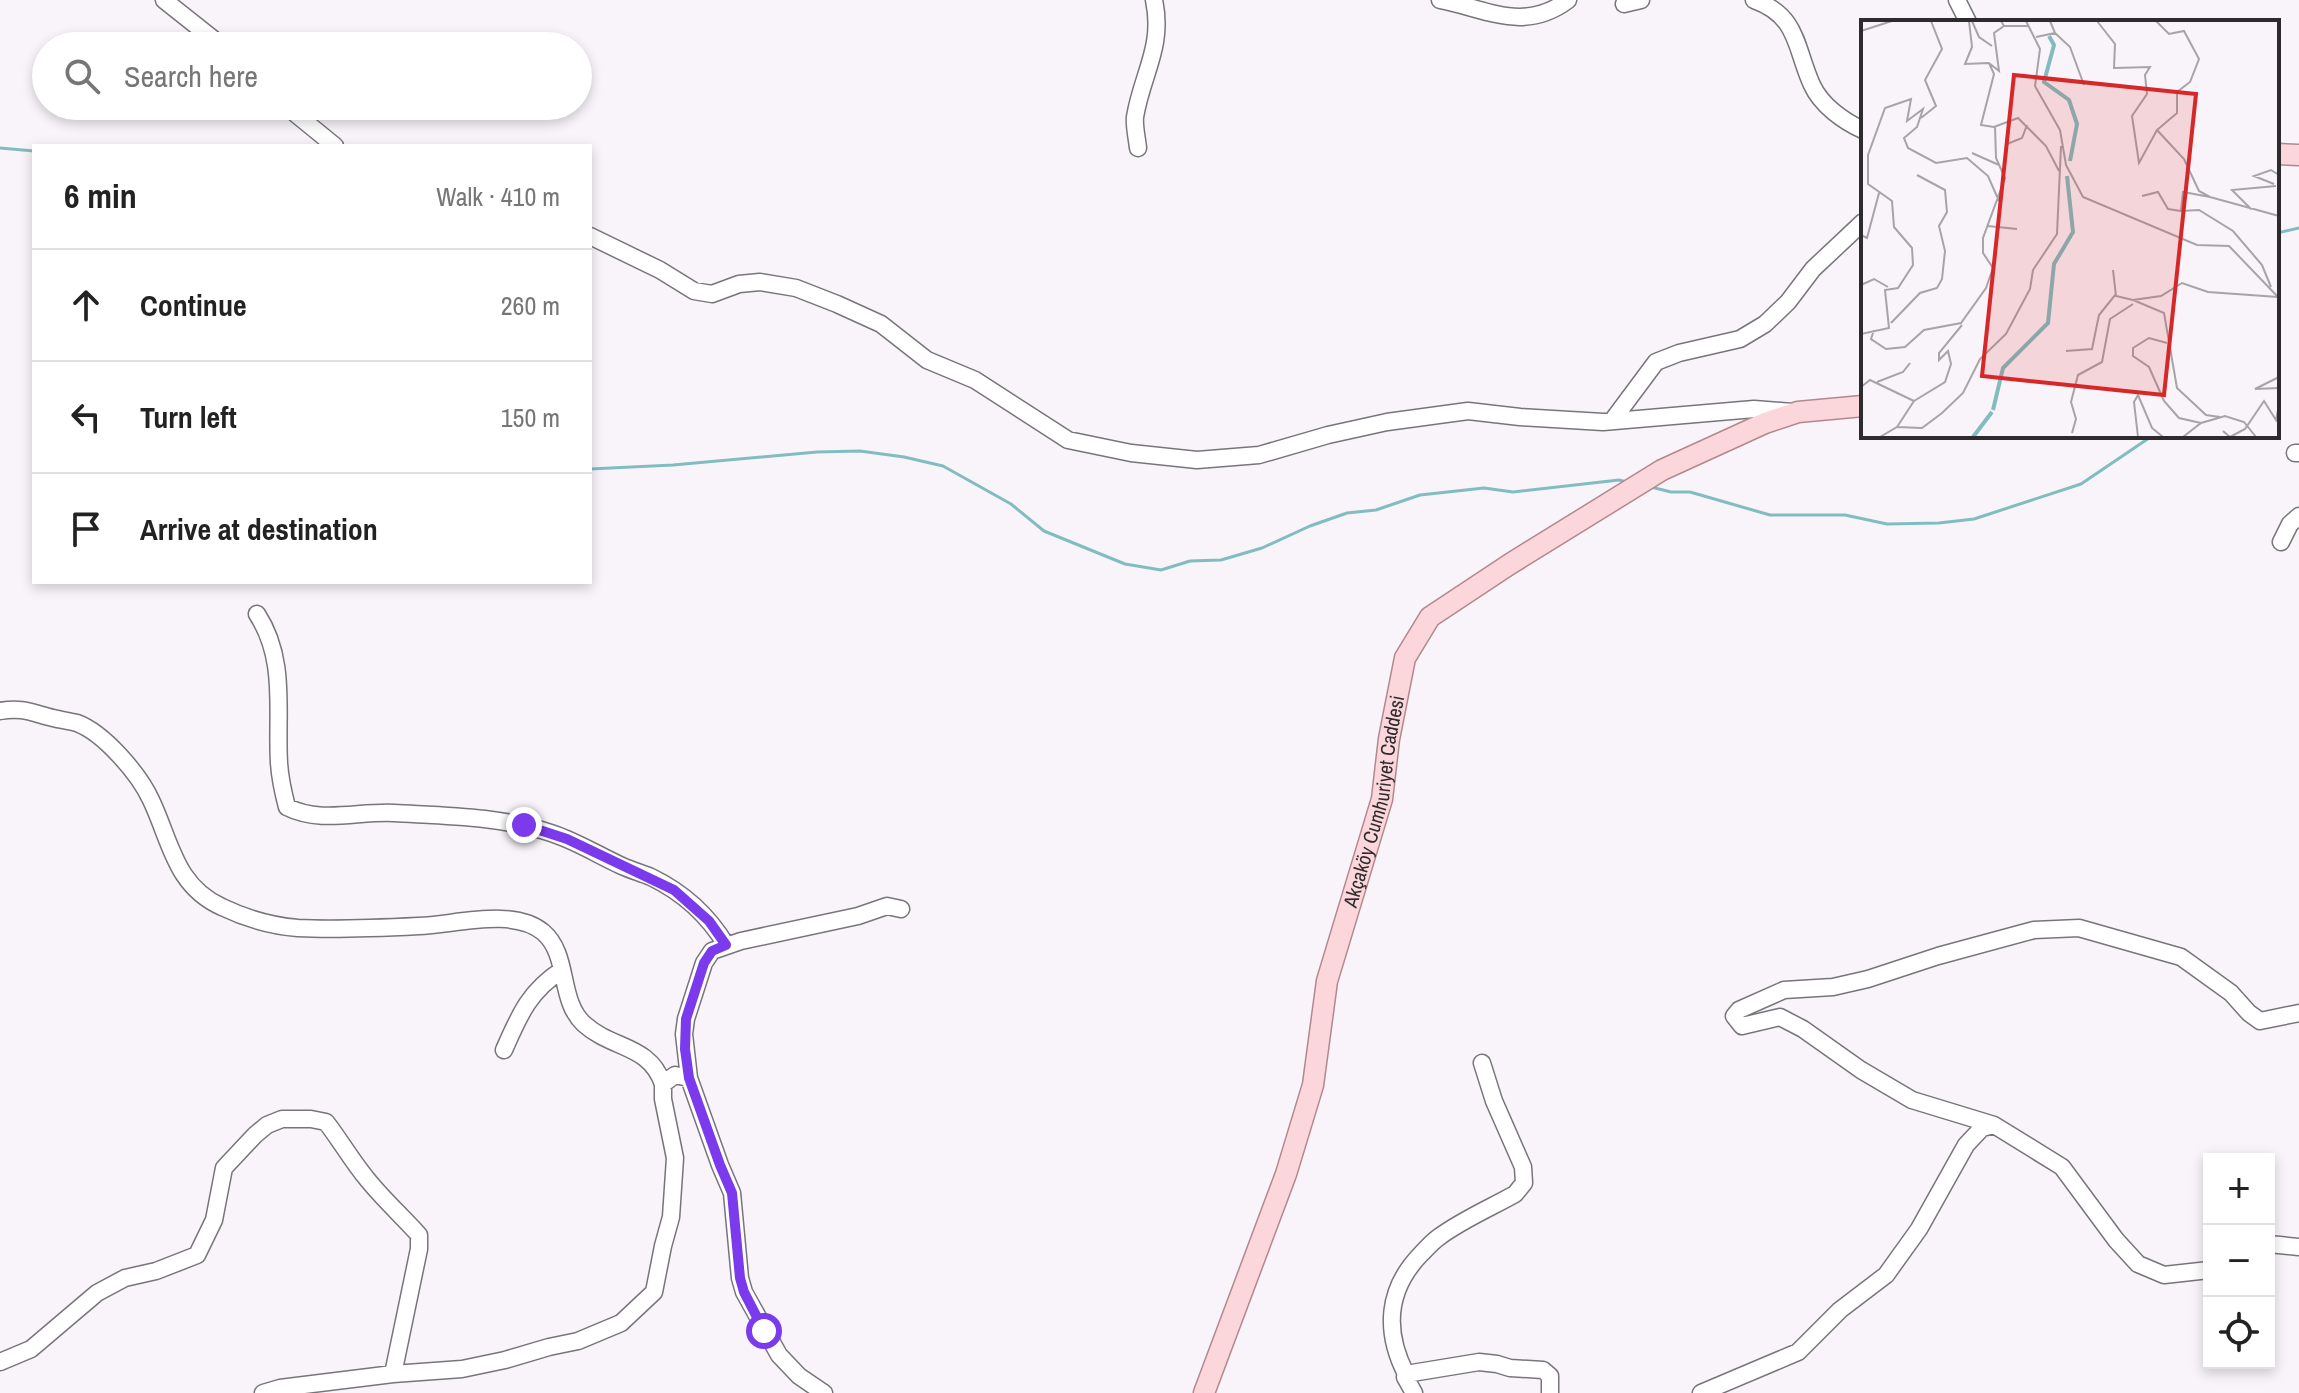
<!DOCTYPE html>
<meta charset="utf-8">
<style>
:root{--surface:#fff;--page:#f2f2f2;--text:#222;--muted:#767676;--line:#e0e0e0}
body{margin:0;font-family:"Archivo Narrow",sans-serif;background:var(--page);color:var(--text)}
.controls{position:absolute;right:24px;bottom:24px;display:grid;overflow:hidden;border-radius:0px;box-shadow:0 4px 12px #0003}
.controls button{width:72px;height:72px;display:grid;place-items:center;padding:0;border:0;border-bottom:2px solid var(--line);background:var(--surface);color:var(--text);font:40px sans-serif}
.stop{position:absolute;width:24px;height:24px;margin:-18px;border:6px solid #7c3aed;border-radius:50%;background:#fff}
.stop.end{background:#7c3aed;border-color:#fff;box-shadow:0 2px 8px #0008}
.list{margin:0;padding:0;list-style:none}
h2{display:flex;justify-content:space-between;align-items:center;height:104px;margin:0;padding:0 32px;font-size:34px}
h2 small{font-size:26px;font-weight:400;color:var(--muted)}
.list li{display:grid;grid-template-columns:52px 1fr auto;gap:24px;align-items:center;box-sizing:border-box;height:112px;padding:0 32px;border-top:2px solid var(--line)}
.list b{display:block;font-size:30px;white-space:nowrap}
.list em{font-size:26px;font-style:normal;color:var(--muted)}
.icon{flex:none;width:44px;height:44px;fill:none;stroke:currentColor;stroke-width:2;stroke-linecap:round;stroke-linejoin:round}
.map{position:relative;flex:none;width:2299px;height:1393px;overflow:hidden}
.search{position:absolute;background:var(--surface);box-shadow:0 4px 12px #0003;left:32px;top:32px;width:560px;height:88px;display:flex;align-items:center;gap:20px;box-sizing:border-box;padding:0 28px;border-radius:44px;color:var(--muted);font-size:30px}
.panel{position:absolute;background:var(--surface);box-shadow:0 4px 12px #0003;left:32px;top:144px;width:560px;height:440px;border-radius:0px}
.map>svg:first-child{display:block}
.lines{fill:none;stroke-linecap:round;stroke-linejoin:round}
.stream{stroke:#81bdc0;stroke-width:3}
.minor-casing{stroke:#78757a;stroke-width:19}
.major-casing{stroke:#b2888e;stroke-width:23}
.minor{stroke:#fff;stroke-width:16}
.major{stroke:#fbd6da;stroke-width:20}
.route{stroke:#7c3aed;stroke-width:10}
.labels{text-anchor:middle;stroke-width:8;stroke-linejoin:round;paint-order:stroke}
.street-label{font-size:20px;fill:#2d2b2e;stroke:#fff}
.inset-river{fill:none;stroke:#81bdc0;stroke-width:4}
.inset-road{fill:none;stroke:#a7a4a8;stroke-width:2}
.view{fill:#d62828;fill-opacity:0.15;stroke:#d62828;stroke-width:4}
.inset-edge{fill:none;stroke:#2d2b2e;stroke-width:4}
</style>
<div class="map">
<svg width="2299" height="1393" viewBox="0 0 2299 1393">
<rect width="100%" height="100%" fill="#f8f4fa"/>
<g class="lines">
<path class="stream" d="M0,148L34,151
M2277,233L2299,228
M590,469L673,465L817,452L860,451L904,457L943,466L1011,504L1044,531L1125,564L1161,570L1190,561L1221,560L1262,548L1310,526L1347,513L1376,510L1420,495L1484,488L1513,492L1619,480L1627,482
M1651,487L1671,492H1690L1770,515H1845L1887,524L1939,523L1974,519L2081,484L2152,436"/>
<g class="minor-casing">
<path id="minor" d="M164,0L222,46
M1440,0C1487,9 1524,33 1568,0
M1754,0C1799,16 1795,48 1812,85C1821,105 1843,121 1863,130
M1957,0L1968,22
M1624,4L1641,0
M286,106L335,146
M1138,148C1137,138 1134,126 1135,117C1142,74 1164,47 1154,0
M590,236L660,270L694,291L712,294L739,284L760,282L796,288L837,304L881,324L927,360L975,380L1068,440L1131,453L1197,460L1259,455L1328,435L1387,422L1468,411L1520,417L1603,422L1754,409L1792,412
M1612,421L1656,362L1679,353L1740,339L1765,324L1788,302L1813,269L1863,222
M2295,453H2299
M2281,542L2290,524L2299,516
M257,614C287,660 276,711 279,763C280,778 283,792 287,807C321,824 358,811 394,813C448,816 499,816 551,833C576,841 598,855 622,866C631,870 641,873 651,877C682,892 708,915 726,945
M0,711C23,707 32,713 53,718C61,720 69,721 77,723C104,733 139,774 151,800C171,842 175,886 222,907C245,918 272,926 298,928C338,930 379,928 419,926C454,925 513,907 543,932C570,955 558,1000 584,1024C613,1050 649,1044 663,1084
M504,1050C519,1016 529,991 562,970
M689,1078L684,1034L686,1019L704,963L712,951L741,941L858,916L887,906L901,909
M1994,1125L1912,1100L1861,1070L1803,1029L1780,1017L1742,1026L1734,1016L1739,1010L1784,990L1833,987L1868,979L1938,956L2034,930L2079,928L2181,957L2231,993L2249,1013L2260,1021L2299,1013
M2269,1244L2299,1247
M0,1362L31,1349L97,1293L125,1278L156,1271L197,1255L214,1220L224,1168L255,1135L267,1125L282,1119H311L326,1122C340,1140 352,1161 367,1179C383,1199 402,1216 419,1235V1249L393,1374
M1406,1374C1384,1331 1387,1289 1421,1254C1427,1248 1433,1241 1439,1237C1462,1220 1490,1208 1515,1194L1524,1183L1523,1167L1494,1101L1482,1063
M263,1393L280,1388L393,1374L462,1369L505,1360L549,1347L578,1341L621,1323L654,1292L663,1246L671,1217L675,1158L663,1099V1084L675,1075L689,1078L720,1165L732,1193L740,1278L744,1292L779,1355L799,1376L824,1393
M1414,1393L1405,1377L1406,1374L1479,1362L1497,1364L1510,1368L1543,1370L1550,1376V1393
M1701,1393L1798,1352L1840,1310L1886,1275L1919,1229L1966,1145L1982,1128L1994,1125L2062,1167L2116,1240L2138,1264L2164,1275L2209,1270"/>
</g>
<g class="major-casing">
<g id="major">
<path d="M2277,154L2299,155"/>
<path id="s1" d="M1204,1393L1286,1174L1313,1085L1327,981L1382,799L1389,739L1405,658L1430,617L1510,564L1662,470L1765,423L1798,412L1863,406"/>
</g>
</g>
<use href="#minor" class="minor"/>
<use href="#major" class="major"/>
</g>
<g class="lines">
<path class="route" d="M524,825L567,839L674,890L709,921L726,945L712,951L704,963L686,1019L685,1049L689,1078L720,1165L732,1193L740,1278L744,1292L764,1331"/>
</g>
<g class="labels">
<g class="street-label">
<text dy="7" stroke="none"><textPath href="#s1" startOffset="618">Akçaköy Cumhuriyet Caddesi</textPath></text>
</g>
</g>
<g transform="translate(1861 20)">
<rect width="418" height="418" fill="#f8f4fa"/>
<path class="inset-river" d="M188,16L193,25L183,62L208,80L216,104L209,141M132,390L142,348L187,303L193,244L212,212L206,156M112,417L131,392"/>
<path class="inset-road" d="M108,1L111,27L104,44L128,43M111,1L118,17L131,26M140,1L143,6H167M165,1L179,29L174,66L199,110L205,145L222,177L336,225L368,226L418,278M236,1L254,24L253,48L289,47L284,55L286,74L271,96L278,143L296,110M295,1L308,14L323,11L338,39L329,62L316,72V93L296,110L323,139L338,171L349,177L322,172L320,191L338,190L372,211L401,245L410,267M143,6L133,13L138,51L128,43L133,54L120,105L133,107L157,98L185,126L198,151M0,11L31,1M194,13L209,27L223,65M175,17L194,13L189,1M60,98L75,86L64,60L81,29L70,1M111,133L138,145M7,135L24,88L50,79L46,101L62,89L56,107L43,118L47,128L75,143L106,138L127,156L138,181M144,143L146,124L161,118L166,105M413,164L393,156L410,150L418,155M281,176L297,172L307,189L320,191M349,177L418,196M390,189L371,170L415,166M127,206L156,209M0,215L6,218L18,173M252,250L255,276L272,280M0,265L13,259L27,267M30,303L59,273L76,268L81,259L84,231L78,206L86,192L84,170L56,155M13,310L10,319L25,329L44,327L63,310L100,303L125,268L132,248L122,233V218L144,158L135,138L134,106M0,314L28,308L24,270L37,268L52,245L51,228L33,207L31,181L7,164V134M306,323L288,318L272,328V336L288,347L303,381L318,398L340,403M205,331L231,329L238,295L255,274M418,357L394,369L418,368M16,362L42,352L49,343M0,367L9,360L53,381L36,407M53,381L84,362L90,344L87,331L78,340V333L101,305M359,397L345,395L316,368L303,293L272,280L300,276L321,263L347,272L417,277M362,411L369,417L384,409L403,381L415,400L418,385M211,413L215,399L210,382L217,355L241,342L249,299L272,284M19,417L36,407L61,408L81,393L102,373L119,339L145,314L169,269L172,250L196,214L200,126M277,417L273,382L277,375L291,408L302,417M322,417L340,403L364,396L383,402L395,417"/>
<path class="view" d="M153,55L335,74L303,375L121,356Z"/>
<rect width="418" height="418" class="inset-edge"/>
</g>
</svg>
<div class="controls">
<button>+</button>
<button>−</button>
<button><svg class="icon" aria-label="locate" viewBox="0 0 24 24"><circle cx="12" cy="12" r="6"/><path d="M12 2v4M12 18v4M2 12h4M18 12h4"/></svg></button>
</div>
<div class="stop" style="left:764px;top:1331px"></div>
<div class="stop end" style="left:524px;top:825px"></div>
<div class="search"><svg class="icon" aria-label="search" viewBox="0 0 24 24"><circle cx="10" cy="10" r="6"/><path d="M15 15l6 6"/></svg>Search here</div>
<section class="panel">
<h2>6 min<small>Walk · 410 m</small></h2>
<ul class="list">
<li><svg class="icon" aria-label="ahead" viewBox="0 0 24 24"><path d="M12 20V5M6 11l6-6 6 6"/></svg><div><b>Continue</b></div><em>260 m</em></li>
<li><svg class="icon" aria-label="left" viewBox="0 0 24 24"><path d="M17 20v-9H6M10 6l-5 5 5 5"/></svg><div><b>Turn left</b></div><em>150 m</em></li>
<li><svg class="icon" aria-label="arrive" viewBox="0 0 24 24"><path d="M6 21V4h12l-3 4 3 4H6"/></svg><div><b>Arrive at destination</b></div></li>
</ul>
</section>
</div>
